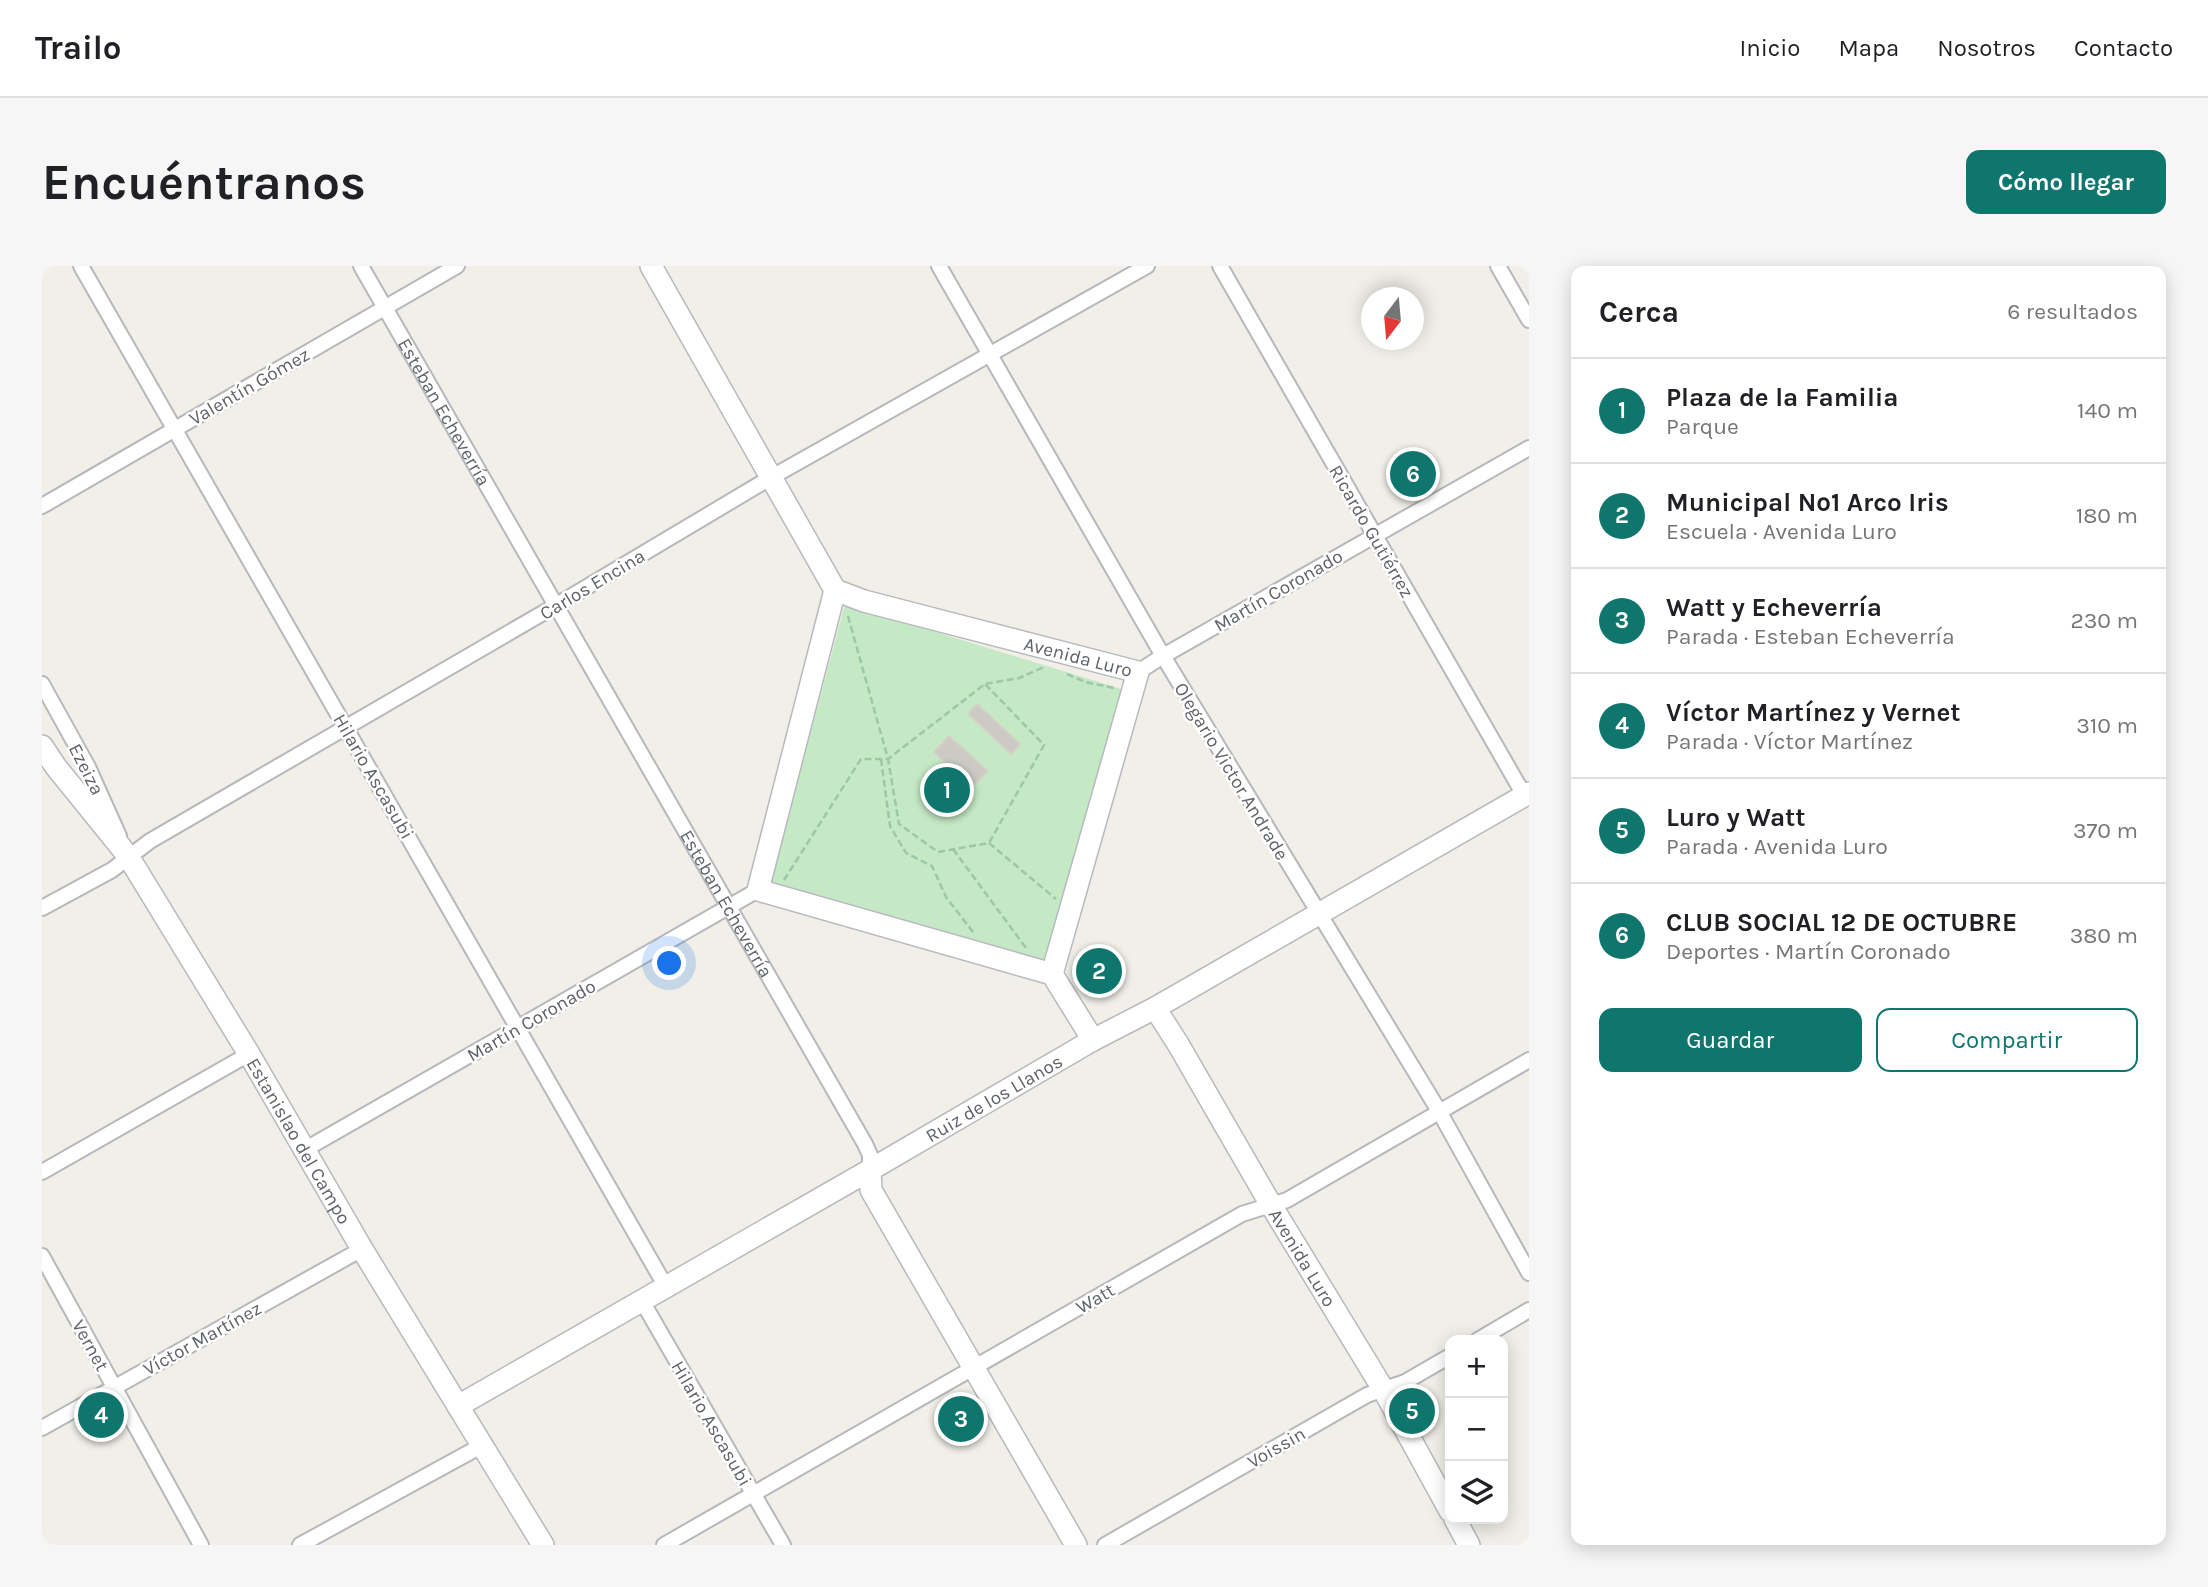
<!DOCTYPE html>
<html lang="es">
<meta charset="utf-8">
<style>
:root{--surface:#fff;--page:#f6f6f6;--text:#202124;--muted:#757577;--line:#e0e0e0;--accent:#0f766e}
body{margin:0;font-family:Karla,sans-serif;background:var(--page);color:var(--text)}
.controls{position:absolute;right:21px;bottom:21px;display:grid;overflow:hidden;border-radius:14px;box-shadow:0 4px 18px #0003}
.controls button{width:63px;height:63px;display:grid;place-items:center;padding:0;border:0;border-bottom:2px solid var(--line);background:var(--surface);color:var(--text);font:35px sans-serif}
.compass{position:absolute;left:1319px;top:21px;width:63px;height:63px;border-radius:50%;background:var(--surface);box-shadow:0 4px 18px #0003;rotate:196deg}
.you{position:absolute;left:628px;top:698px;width:24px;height:24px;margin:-18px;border:5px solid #fff;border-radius:50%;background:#1a73e8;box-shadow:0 0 0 10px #1a73e833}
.badge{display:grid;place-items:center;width:46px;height:46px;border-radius:50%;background:var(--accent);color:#fff;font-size:23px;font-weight:700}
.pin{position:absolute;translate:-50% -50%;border:4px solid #fff;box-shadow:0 2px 7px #0006}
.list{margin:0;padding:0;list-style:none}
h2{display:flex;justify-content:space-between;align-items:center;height:91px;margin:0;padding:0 28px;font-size:30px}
h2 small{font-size:23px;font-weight:400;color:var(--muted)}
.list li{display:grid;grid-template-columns:46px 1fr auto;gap:21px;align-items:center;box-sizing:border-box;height:105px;padding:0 28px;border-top:2px solid var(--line)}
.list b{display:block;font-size:26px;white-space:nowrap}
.list p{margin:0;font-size:23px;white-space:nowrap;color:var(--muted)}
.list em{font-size:23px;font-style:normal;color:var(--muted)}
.actions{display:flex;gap:14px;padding:21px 28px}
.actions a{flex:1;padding:16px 0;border:2px solid var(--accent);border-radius:14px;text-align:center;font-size:24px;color:var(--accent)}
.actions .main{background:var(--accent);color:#fff}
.icon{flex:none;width:38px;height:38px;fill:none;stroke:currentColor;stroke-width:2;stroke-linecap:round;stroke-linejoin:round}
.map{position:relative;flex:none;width:1487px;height:1279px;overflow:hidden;border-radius:14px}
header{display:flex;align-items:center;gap:42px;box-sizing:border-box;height:98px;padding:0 35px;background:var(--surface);border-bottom:2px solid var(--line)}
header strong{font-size:33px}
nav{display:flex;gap:38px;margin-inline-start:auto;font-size:24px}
.intro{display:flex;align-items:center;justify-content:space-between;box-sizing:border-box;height:168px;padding:0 42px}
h1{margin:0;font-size:49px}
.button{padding:18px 32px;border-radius:14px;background:var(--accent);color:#fff;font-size:24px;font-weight:700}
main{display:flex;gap:42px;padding:0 42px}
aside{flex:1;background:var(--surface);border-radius:14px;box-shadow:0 4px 18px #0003}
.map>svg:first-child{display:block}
.green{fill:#c5e8c5}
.building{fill:#cccac5;stroke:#d6d1c6;stroke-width:2}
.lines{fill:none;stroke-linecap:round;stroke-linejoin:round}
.street-casing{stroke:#b5b8bc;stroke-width:18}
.secondary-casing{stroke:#b6babf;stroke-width:24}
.path{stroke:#9cc7a9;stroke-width:2.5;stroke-dasharray:7 3.5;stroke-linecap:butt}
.street{stroke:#fff;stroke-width:14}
.secondary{stroke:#fff;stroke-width:21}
.labels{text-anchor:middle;stroke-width:5;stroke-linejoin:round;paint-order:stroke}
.street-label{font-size:19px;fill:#5f6368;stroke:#fff}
</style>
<header>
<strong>Trailo</strong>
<nav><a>Inicio</a><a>Mapa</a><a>Nosotros</a><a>Contacto</a></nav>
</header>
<div class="intro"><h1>Encuéntranos</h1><a class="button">Cómo llegar</a></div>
<main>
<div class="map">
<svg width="1487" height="1279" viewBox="0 0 1487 1279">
<rect width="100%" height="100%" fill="#f1efe8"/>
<path class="green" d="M803,338L1086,425L1008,699L727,623Z"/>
<path class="building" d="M935,438L978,478L969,488L926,448Z
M907,470L946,505L923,528L907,513L914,507L892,486Z"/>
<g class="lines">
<g class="street-casing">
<g id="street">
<path d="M39,0L624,1021"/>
<path id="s1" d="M319,0L823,878L828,889V904"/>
<path d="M897,0L1121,390L1397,845L1487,1007"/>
<path d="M1178,0L1482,529"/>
<path d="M1456,0L1487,54"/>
<path d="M0,240L415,0"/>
<path d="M1096,406L1121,390L1487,182"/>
<path d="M0,418L46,501L77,570"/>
<path d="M0,642L70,604L108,575L513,340L728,212L1105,0"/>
<path d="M262,884L716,624"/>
<path d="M0,906L207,788"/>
<path d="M0,990L159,1279"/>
<path d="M600,1035L741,1279"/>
<path d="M1436,1074L1487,1044"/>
<path d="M0,1162L320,983"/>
<path d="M258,1279L439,1180"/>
<path d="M622,1279L1200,948L1245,934L1487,794"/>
<path d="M1063,1279L1325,1129L1363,1116L1408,1090"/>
</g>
</g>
<g class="secondary-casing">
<g id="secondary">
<path id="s2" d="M609,0L793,324L822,335L1096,406L1010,708"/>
<path d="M793,324L716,624L1010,708L1051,774"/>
<path id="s3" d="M0,480L14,501L86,590L207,788L320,983L501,1279"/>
<path id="s4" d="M1113,742L1136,778L1229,939L1341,1123L1408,1245"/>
<path d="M828,904L829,924L1034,1279"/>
<path id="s5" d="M416,1140L828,904L1051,774L1113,742L1487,527"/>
<path d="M1413,1253L1427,1279"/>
</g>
</g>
<path class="path" d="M806,350L846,493L857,558L896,586L947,577L1002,479L943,418
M1025,408L1043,416L1072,422
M839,493L848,560L864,587L890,600L904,631L931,666
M947,577L1014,633
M911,583L984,682
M742,614L819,493H846L943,418L977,412L1002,401"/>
<use href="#street" class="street"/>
<use href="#secondary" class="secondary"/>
</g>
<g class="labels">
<g class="street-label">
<text transform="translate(207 120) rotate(-30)" y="7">Valentín Gómez</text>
<text dy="7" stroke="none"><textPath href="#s1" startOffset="168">Esteban Echeverría</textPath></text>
<text transform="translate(1330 265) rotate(60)" y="7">Ricardo Gutiérrez</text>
<text transform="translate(550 318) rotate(-31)" y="7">Carlos Encina</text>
<text transform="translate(1236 324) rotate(-30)" y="7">Martín Coronado</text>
<text dy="7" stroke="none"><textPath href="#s2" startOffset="625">Avenida Luro</textPath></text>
<text transform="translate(45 503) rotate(63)" y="7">Ezeiza</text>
<text transform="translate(1190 505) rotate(59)" y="7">Olegario Victor Andrade</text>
<text transform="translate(332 510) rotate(60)" y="7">Hilario Ascasubi</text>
<text dy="7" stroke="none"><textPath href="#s1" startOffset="735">Esteban Echeverría</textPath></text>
<text transform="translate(489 754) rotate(-30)" y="7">Martín Coronado</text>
<text dy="7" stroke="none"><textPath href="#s5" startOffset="618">Ruiz de los Llanos</textPath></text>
<text dy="7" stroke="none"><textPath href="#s3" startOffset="472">Estanislao del Campo</textPath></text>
<text dy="7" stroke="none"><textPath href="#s4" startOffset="290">Avenida Luro</textPath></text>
<text transform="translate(1053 1032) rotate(-30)" y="7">Watt</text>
<text transform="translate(160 1072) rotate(-29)" y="7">Víctor Martínez</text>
<text transform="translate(49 1079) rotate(61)" y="7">Vernet</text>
<text transform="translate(670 1157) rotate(60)" y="7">Hilario Ascasubi</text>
<text transform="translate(1234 1181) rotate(-30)" y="7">Voissin</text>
</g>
</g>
</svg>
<div class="controls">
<button>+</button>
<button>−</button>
<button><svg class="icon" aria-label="layers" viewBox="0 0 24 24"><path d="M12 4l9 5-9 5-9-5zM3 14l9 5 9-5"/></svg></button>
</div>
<svg class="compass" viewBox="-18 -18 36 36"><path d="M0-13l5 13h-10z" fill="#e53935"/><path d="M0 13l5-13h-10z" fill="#757577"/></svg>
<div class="you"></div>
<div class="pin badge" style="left:905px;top:524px">1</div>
<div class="pin badge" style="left:1057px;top:705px">2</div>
<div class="pin badge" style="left:919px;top:1153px">3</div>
<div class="pin badge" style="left:59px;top:1149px">4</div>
<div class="pin badge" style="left:1370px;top:1145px">5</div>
<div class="pin badge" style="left:1371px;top:208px">6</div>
</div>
<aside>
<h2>Cerca<small>6 resultados</small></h2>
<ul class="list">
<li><span class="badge">1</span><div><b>Plaza de la Familia</b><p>Parque</p></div><em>140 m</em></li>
<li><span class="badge">2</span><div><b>Municipal Nº1 Arco Iris</b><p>Escuela · Avenida Luro</p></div><em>180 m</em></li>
<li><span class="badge">3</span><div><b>Watt y Echeverría</b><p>Parada · Esteban Echeverría</p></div><em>230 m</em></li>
<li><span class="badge">4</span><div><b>Víctor Martínez y Vernet</b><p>Parada · Víctor Martínez</p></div><em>310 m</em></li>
<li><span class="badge">5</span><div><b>Luro y Watt</b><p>Parada · Avenida Luro</p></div><em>370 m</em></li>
<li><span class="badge">6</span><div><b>CLUB SOCIAL 12 DE OCTUBRE</b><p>Deportes · Martín Coronado</p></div><em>380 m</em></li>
</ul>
<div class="actions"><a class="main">Guardar</a><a>Compartir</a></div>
</aside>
</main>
